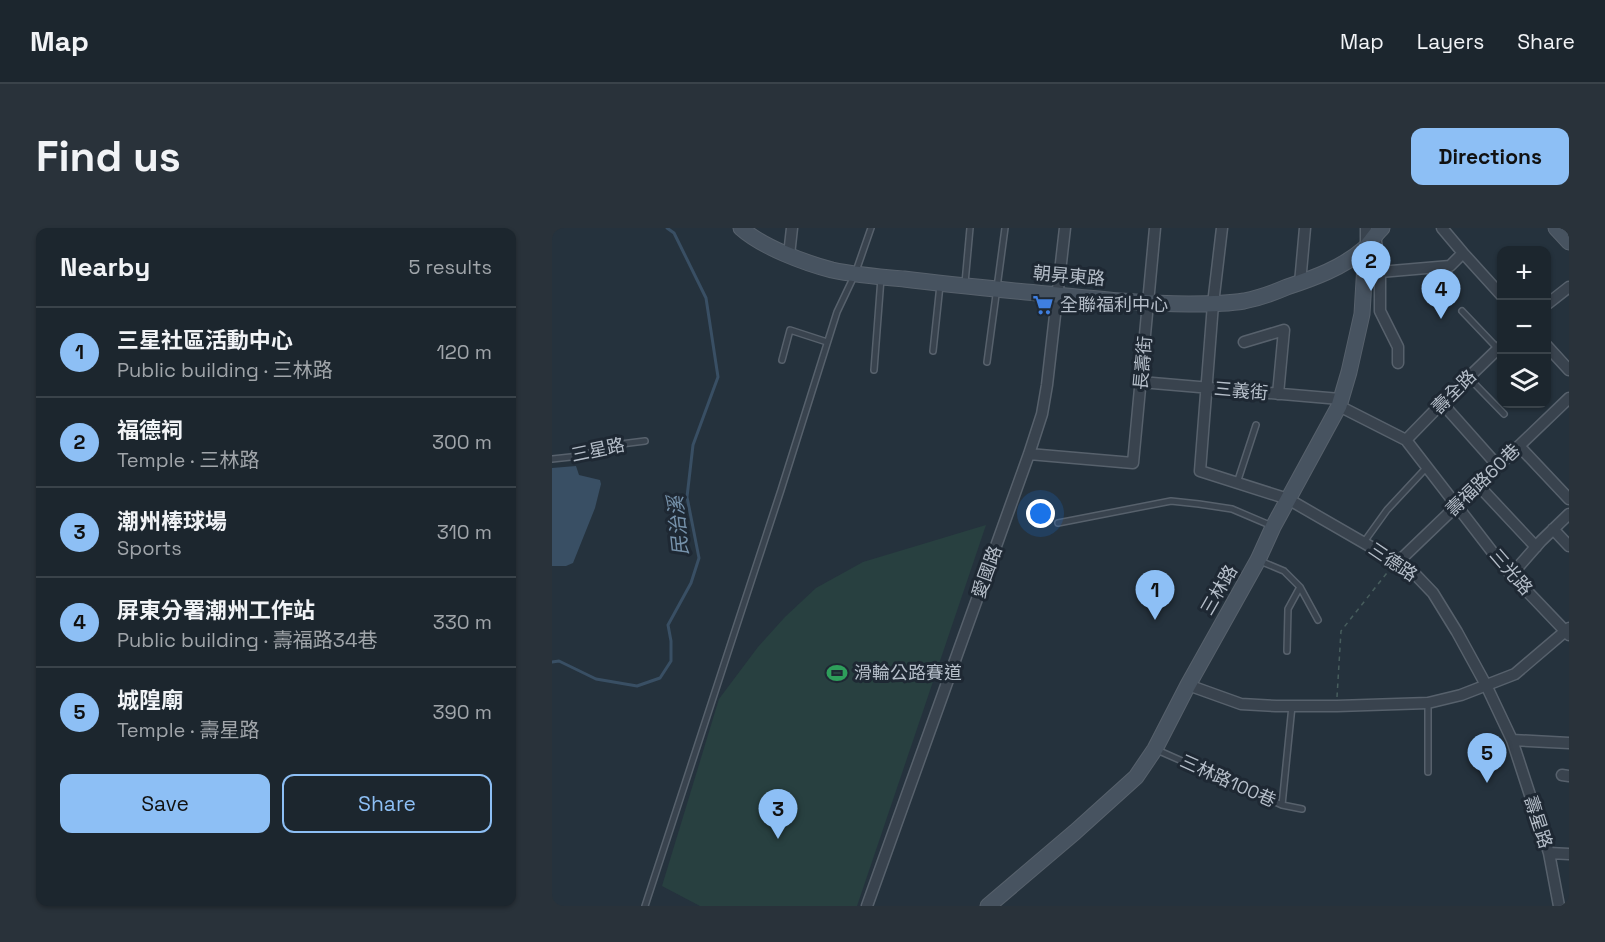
<!DOCTYPE html>
<meta charset="utf-8">
<style>
:root{--surface:#1c262e;--page:#29323a;--text:#f1f3f6;--muted:#a0a5aa;--line:#3a434a;--accent:#8dbff5}
body{margin:0;font-family:"Space Grotesk","Noto Sans TC",sans-serif;background:var(--page);color:var(--text)}
.controls{position:absolute;right:18px;top:18px;display:grid;overflow:hidden;border-radius:12px;box-shadow:0 2px 4px #0004}
.controls button{width:54px;height:54px;display:grid;place-items:center;padding:0;border:0;border-bottom:2px solid var(--line);background:var(--surface);color:var(--text);font:30px sans-serif}
.you{position:absolute;left:489px;top:286px;width:21px;height:21px;margin:-15px;border:4px solid #fff;border-radius:50%;background:#1a73e8;box-shadow:0 0 0 9px #1a73e833}
.badge{display:grid;place-items:center;width:39px;height:39px;border-radius:50%;background:var(--accent);color:#111;font-size:20px;font-weight:700}
.pin{position:absolute;translate:-50% -50px;filter:drop-shadow(0 2px 3px #0008)}
.pin::after{content:'';position:absolute;top:32px;width:21px;height:18px;background:inherit;clip-path:polygon(0 0,100% 0,50% 100%)}
.list{margin:0;padding:0;list-style:none}
h2{display:flex;justify-content:space-between;align-items:center;height:78px;margin:0;padding:0 24px;font-size:26px}
h2 small{font-size:20px;font-weight:400;color:var(--muted)}
.list li{display:grid;grid-template-columns:39px 1fr auto;gap:18px;align-items:center;box-sizing:border-box;height:90px;padding:0 24px;border-top:2px solid var(--line)}
.list b{display:block;font-size:22px;white-space:nowrap}
.list p{margin:0;font-size:20px;white-space:nowrap;color:var(--muted)}
.list em{font-size:20px;font-style:normal;color:var(--muted)}
.actions{display:flex;gap:12px;padding:18px 24px}
.actions a{flex:1;padding:14px 0;border:2px solid var(--accent);border-radius:12px;text-align:center;font-size:21px;color:var(--accent)}
.actions .main{background:var(--accent);color:#111}
.icon{flex:none;width:33px;height:33px;fill:none;stroke:currentColor;stroke-width:2;stroke-linecap:round;stroke-linejoin:round}
.map{position:relative;flex:none;width:1017px;height:678px;overflow:hidden;border-radius:12px}
header{display:flex;align-items:center;gap:36px;box-sizing:border-box;height:84px;padding:0 30px;background:var(--surface);border-bottom:2px solid var(--line)}
header strong{font-size:28px}
nav{display:flex;gap:33px;margin-inline-start:auto;font-size:21px}
.intro{display:flex;align-items:center;justify-content:space-between;box-sizing:border-box;height:144px;padding:0 36px}
h1{margin:0;font-size:42px}
.button{padding:15px 27px;border-radius:12px;background:var(--accent);color:#111;font-size:21px;font-weight:700}
main{display:flex;gap:36px;padding:0 36px}
aside{flex:1;background:var(--surface);border-radius:12px;box-shadow:0 2px 4px #0004}
.map>svg:first-child{display:block}
.green{fill:#284040}
.water{fill:#394f64}
.lines{fill:none;stroke-linecap:round;stroke-linejoin:round}
.stream{stroke:#394f64;stroke-width:3}
.lane-casing{stroke:#57616c;stroke-width:8}
.street-casing{stroke:#57616c;stroke-width:13}
.secondary-casing{stroke:#57616c;stroke-width:17}
.path{stroke:#475d5d;stroke-width:1.5;stroke-dasharray:4.5 4.5;stroke-linecap:butt}
.lane{stroke:#39434e;stroke-width:5}
.street{stroke:#39434e;stroke-width:10}
.secondary{stroke:#475360;stroke-width:15}
.labels{text-anchor:middle;stroke-width:6;stroke-linejoin:round;paint-order:stroke}
.street-label{font-size:18px;fill:#b5bec9;stroke:#1e2833}
.poi-label{font-size:18px;fill:#b5bec9;stroke:#1e2833;text-anchor:start}
.water-label{font-size:20px;font-style:italic;fill:#7692ab;stroke:#1e2833}
</style>
<header>
<strong>Map</strong>
<nav><a>Map</a><a>Layers</a><a>Share</a></nav>
</header>
<div class="intro"><h1>Find us</h1><a class="button">Directions</a></div>
<main>
<aside>
<h2>Nearby<small>5 results</small></h2>
<ul class="list">
<li><span class="badge">1</span><div><b>三星社區活動中心</b><p>Public building · 三林路</p></div><em>120 m</em></li>
<li><span class="badge">2</span><div><b>福德祠</b><p>Temple · 三林路</p></div><em>300 m</em></li>
<li><span class="badge">3</span><div><b>潮州棒球場</b><p>Sports</p></div><em>310 m</em></li>
<li><span class="badge">4</span><div><b>屏東分署潮州工作站</b><p>Public building · 壽福路34巷</p></div><em>330 m</em></li>
<li><span class="badge">5</span><div><b>城隍廟</b><p>Temple · 壽星路</p></div><em>390 m</em></li>
</ul>
<div class="actions"><a class="main">Save</a><a>Share</a></div>
</aside>
<div class="map">
<svg width="1017" height="678" viewBox="0 0 1017 678">
<rect width="100%" height="100%" fill="#25323d"/>
<path class="green" d="M434,297L305,678H148L110,658L167,471L206,419L233,389L264,360L311,334Z"/>
<path class="water" d="M24,238L27,247L48,252L49,256L43,280L21,335L14,338H0V240Z"/>
<g class="lines">
<path class="stream" d="M0,434L7,433L44,451L85,458L108,450L119,433V413L116,397L139,355L147,330L135,269L141,217L166,149L154,70L122,5L115,0"/>
<g class="lane-casing">
<path id="lane" d="M413,55L418,0
M910,83L950,125
M381,123L388,57
M230,132L238,102L275,114
M435,134L453,0
M322,142L329,50
M916,149L952,186
M0,231L28,228L61,217L93,213
M685,255L704,197
M506,295L619,273L647,276L680,281L720,298
M812,314L835,282L875,239
M708,333L732,343L748,359L766,392
M735,423L736,381L748,359
M876,475V544
M605,522L730,577L750,581
M730,577L740,478
M93,678L229,262L285,84L303,46L319,0"/>
</g>
<g class="street-casing">
<path id="street" d="M670,0L661,76L648,243L736,271L859,342L881,365L905,404L934,457L960,512L997,625L1007,678
M890,0L911,25L950,68
M823,6L828,44V83L846,119V135
M814,19V0
M237,27L240,0
M828,44L898,38L911,25
M748,55L753,0
M994,77L1017,59
M692,114L732,102L726,166
M994,117L1017,142
M589,154L788,171
M890,175L946,238
M787,178L854,212L952,339L1017,407
M854,212L890,175L950,117
M967,218L1017,271
M477,226L581,235L603,0
M926,257L984,319
M1001,301L1017,318
M846,334L1017,170
M960,346L989,313L1017,286
M636,457L689,476L724,478H785L876,475L909,467L963,446L1017,400
M960,512L1017,515
M1010,547L1017,548
M997,625L1017,626
M315,678L477,226L490,186L495,157L513,0"/>
</g>
<g class="secondary-casing">
<path id="secondary" d="M189,0C210,19 253,35 280,42C303,47 328,49 352,51C392,56 433,60 474,64C528,69 583,76 637,76C655,76 674,76 692,73C707,70 721,65 735,59C762,50 790,40 812,21C819,15 823,6 830,0
M1004,0L1017,14
M436,678L523,604L584,549L603,521L636,457L706,332L721,299L787,178L797,144L810,86L814,20"/>
</g>
<path class="path" d="M785,469L789,403L838,341"/>
<use href="#lane" class="lane"/>
<use href="#street" class="street"/>
<use href="#secondary" class="secondary"/>
</g>
<defs>
<g id="supermarket-bare" transform="scale(1.62)"><path d="M-6-5.5h2.5l.6 2H6L4.5 2H-2.5L-4.4-4H-6ZM-1.5 3.2a1.3 1.3 0 1 0 .1 0ZM3 3.2a1.3 1.3 0 1 0 .1 0Z" fill="#3f7fe0" stroke="#1e2833" stroke-width="2.5" paint-order="stroke"/></g>
<g id="stadium-bare" transform="scale(1.62)"><path d="M0-5a6.5 5 0 1 0 0 10a6.5 5 0 1 0 0-10ZM-3.5-1.8h7v3.6h-7Z" fill="#2e9e5b" stroke="#1e2833" stroke-width="2.5" paint-order="stroke"/></g>
</defs>
<g fill-rule="evenodd">
<use href="#supermarket-bare" x="491" y="77"/>
<use href="#stadium-bare" x="285" y="445"/>
</g>
<g class="labels">
<g class="street-label">
<text transform="translate(517 48) rotate(5)" y="6">朝昇東路</text>
<text transform="translate(591 135) rotate(-85)" y="6">長壽街</text>
<text transform="translate(689 163) rotate(5)" y="6">三義街</text>
<text transform="translate(902 164) rotate(-45)" y="6">壽全路</text>
<text transform="translate(46 222) rotate(-12)" y="6">三星路</text>
<text transform="translate(931 252) rotate(-44)" y="6">壽福路60巷</text>
<text transform="translate(841 334) rotate(34)" y="6">三德路</text>
<text transform="translate(435 344) rotate(-70)" y="6">愛國路</text>
<text transform="translate(959 344) rotate(49)" y="6">三光路</text>
<text transform="translate(667 362) rotate(-60)" y="6">三林路</text>
<text transform="translate(676 553) rotate(24)" y="6">三林路100巷</text>
<text transform="translate(986 594) rotate(72)" y="6">壽星路</text>
</g>
<g class="poi-label">
<text x="508" y="83">全聯福利中心</text>
<text x="302" y="451">滑輪公路賽道</text>
</g>
<g class="water-label">
<text transform="translate(126 298) rotate(-96)" y="7">民治溪</text>
</g>
</g>
</svg>
<div class="controls">
<button>+</button>
<button>−</button>
<button><svg class="icon" aria-label="layers" viewBox="0 0 24 24"><path d="M12 4l9 5-9 5-9-5zM3 14l9 5 9-5"/></svg></button>
</div>
<div class="you"></div>
<div class="pin badge" style="left:603px;top:392px">1</div>
<div class="pin badge" style="left:819px;top:63px">2</div>
<div class="pin badge" style="left:226px;top:611px">3</div>
<div class="pin badge" style="left:889px;top:91px">4</div>
<div class="pin badge" style="left:935px;top:555px">5</div>
</div>
</main>
